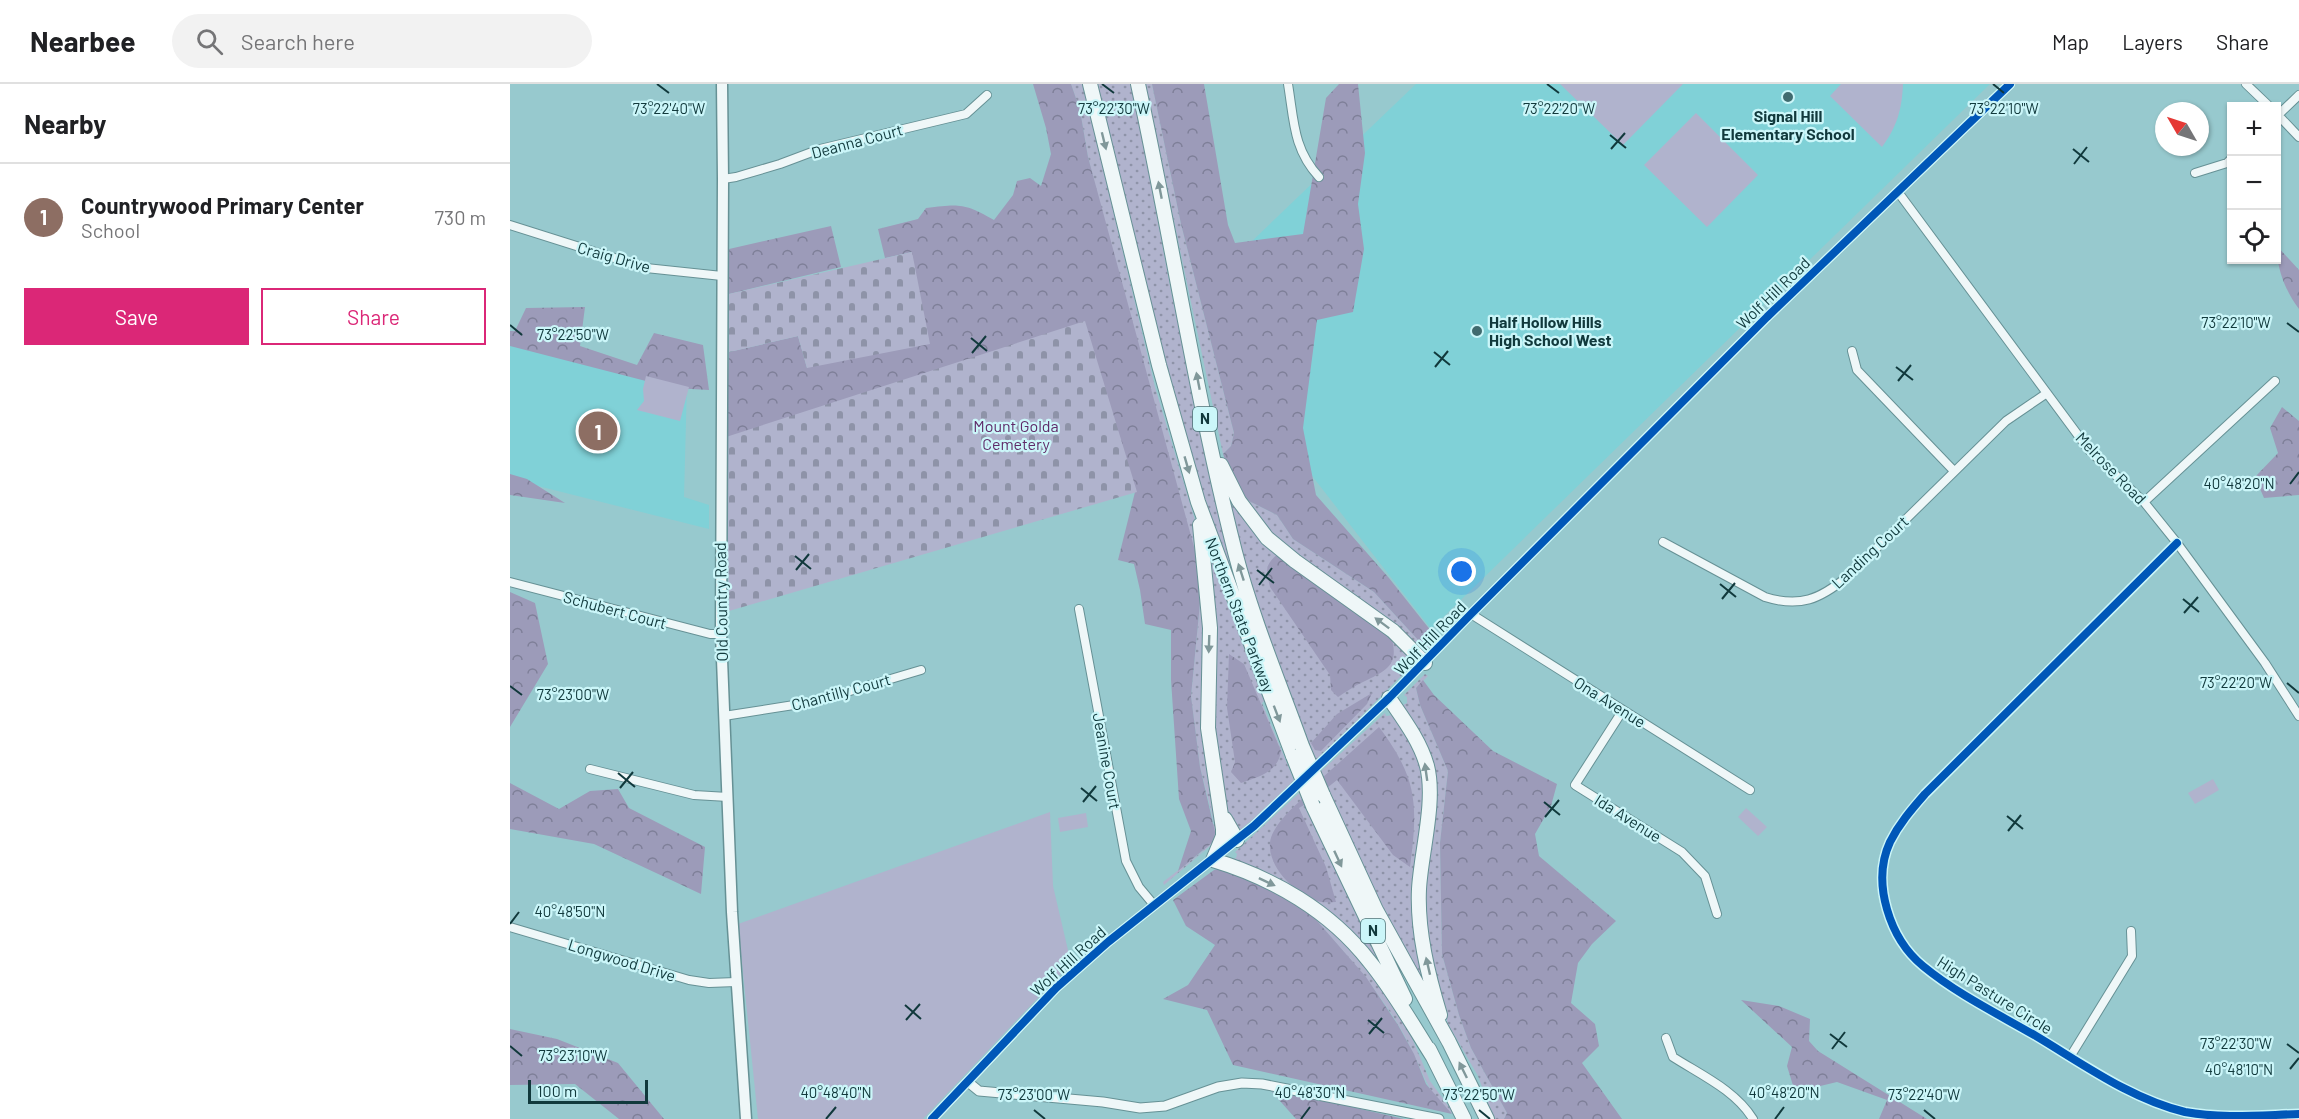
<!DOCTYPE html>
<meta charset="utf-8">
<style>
:root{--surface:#fff;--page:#f2f2f2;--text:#202124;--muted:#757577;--line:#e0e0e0;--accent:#db2777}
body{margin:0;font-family:Barlow,sans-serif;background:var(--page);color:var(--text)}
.controls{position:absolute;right:18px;top:18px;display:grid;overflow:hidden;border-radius:0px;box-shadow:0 2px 4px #0004}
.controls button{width:54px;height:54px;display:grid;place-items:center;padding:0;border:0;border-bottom:2px solid var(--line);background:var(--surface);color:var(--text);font:30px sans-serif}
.compass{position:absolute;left:1645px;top:18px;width:54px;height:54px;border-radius:50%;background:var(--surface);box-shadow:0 2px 4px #0004;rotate:309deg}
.scale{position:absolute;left:18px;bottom:15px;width:120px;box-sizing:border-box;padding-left:6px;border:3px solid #11393c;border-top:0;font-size:16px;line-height:21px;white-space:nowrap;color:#11393c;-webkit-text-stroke:4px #cbf6f9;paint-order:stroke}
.you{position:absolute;left:952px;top:488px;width:21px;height:21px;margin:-15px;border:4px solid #fff;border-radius:50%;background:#1a73e8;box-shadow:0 0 0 9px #1a73e833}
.badge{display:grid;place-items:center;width:39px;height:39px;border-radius:50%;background:var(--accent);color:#fff;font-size:20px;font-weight:700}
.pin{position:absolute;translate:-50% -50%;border:3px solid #fff;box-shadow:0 2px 6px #0006}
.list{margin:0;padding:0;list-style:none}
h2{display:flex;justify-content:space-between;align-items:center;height:78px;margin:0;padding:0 24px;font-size:26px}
h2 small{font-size:20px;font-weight:400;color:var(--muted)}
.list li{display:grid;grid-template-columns:39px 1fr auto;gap:18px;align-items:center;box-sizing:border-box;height:108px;padding:0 24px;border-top:2px solid var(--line)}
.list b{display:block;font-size:22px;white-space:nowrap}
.list p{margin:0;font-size:20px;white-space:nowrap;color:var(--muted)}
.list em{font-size:20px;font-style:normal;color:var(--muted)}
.actions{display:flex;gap:12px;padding:18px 24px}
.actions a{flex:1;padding:14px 0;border:2px solid var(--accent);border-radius:0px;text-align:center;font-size:21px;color:var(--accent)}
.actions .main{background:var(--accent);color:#fff}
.icon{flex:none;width:33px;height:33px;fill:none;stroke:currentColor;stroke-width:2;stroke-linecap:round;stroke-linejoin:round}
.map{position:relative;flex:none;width:1789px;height:1035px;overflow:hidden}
header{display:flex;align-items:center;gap:36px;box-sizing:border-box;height:84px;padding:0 30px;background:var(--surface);border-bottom:2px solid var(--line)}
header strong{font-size:28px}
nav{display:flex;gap:33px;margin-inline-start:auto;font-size:21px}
.search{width:420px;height:54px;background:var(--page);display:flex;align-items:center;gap:15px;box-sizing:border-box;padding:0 21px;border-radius:33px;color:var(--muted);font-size:22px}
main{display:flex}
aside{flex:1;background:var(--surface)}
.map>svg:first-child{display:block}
.built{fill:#80d1d7}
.grass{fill:url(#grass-dots)}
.forest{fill:url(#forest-crowns)}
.cemetery{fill:url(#cemetery-stones)}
.green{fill:#b0b3cd}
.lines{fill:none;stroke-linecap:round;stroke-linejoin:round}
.minor-casing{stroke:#669195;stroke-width:10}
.tertiary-casing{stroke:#669195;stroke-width:11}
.secondary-casing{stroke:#669195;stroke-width:13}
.motorway-casing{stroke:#669195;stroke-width:16}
.minor{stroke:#eff7f8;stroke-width:8}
.tertiary{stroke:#eff7f8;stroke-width:9}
.secondary{stroke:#eff7f8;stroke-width:10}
.motorway{stroke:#eff7f8;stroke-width:14}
.motorway-bridge-casing{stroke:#669195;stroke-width:16;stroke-linecap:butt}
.motorway-bridge{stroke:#eff7f8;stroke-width:14}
.cycleway-casing{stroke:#cbf6f9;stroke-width:11}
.cycleway{stroke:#0057b8;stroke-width:8}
.oneway{fill:#80989a}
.ticks{fill:none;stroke:#11393c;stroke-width:2}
.poi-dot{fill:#406b6f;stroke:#cbf6f9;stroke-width:2}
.labels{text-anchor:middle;stroke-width:4.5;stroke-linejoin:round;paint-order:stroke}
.shield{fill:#cbf6f9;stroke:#497275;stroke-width:1.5}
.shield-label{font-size:15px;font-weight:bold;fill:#11393c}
.poi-label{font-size:16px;font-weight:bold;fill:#11393c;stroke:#cbf6f9}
.street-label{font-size:16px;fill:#11393c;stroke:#cbf6f9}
.park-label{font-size:16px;fill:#5f2a68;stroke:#cbf6f9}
.ticks-label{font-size:15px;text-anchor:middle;fill:#11393c;stroke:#cbf6f9;stroke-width:4.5;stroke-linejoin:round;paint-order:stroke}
</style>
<header>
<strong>Nearbee</strong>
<div class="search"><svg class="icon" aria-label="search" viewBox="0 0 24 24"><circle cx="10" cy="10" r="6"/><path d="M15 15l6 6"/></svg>Search here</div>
<nav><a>Map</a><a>Layers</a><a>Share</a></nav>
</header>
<main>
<aside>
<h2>Nearby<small></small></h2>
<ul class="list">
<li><span class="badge" style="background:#8d6e63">1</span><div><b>Countrywood Primary Center</b><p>School</p></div><em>730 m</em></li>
</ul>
<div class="actions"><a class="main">Save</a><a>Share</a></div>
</aside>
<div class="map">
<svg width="1789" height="1035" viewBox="0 0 1789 1035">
<defs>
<pattern id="grass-dots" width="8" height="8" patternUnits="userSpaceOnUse" patternTransform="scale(1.5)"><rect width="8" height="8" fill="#b0b3cd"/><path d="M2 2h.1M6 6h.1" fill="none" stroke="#8e93a8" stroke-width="1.8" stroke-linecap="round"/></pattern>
<pattern id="forest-crowns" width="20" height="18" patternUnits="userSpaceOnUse" patternTransform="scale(1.5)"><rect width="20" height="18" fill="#9c9bb9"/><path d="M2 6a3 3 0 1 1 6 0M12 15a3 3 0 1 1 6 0" fill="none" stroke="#7e7f98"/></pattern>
<pattern id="cemetery-stones" width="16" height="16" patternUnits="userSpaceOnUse" patternTransform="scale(1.5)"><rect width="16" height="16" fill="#b0b3cd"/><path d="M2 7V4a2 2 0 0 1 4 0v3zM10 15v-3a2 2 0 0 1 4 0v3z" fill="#8e93a8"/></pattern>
</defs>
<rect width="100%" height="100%" fill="#97c9ce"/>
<path class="built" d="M906,0H1480L921,545L723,290L693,204Z
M0,258L177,299L174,413L199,421V445L0,395Z"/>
<path class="grass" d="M561,0H573L645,303L685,436L692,489L711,739L707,756L654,801L653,798L693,767L704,739L690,683L681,612L690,519L578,73L570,26Z
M586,0H622L661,207L717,465L748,561C735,530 721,499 710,467C659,314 623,157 586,0Z
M635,0H642L671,140L724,349L721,362L713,370Z
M721,392L737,416L767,431L783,455L864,508L909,557L925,552L928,555L919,564L912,565L911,568L765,456L738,425Z
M714,402L732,428L903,574L901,575L899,584L806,678C768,588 738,496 714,402Z
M701,474L755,616L752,619L786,701L730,746L728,744L725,746L723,742L712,711L701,652L698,475Z
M915,590L918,592L906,604L910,621L938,687L930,759L932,870L949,931L961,964L997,1029L994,1035H984L968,992L938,940L929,910L915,847L914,813L924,685L915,657L893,621L897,619V613L894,611Z
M875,629L876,632L883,631L908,671L915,697L917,905L847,776L849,773L810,688Z
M789,709L869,877L866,879L842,852L722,779V775L726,774L727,770L725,768Z
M795,823L856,878L900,949L920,997L945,1031C923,1019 914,992 904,971C879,915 834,869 795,823Z"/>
<path class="forest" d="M523,0H561L570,26L578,73L687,474L690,519L681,612L690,683L705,748L704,757L668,787L681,747L669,715L661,596V546L635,540L630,506L624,480L608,476L625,408L216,353L219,268L288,252L297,284L402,168L375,174L368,145L408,135L416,124C450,120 454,119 484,136L503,111L507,97L520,94L531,102L541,70L536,44Z
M642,0H694L718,141L725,159L793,150L816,14L829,0H848L855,69L848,120L854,165L843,228L807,236L793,344L806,411L879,494L925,552L909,557L864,508L783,455L767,431L737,416L721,392L713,370L721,362L724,349L671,140Z
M321,142L331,183L219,210V165Z
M1767,162L1789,186V225C1776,208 1766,184 1767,162Z
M75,223L70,262L127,281L144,249L193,261L199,306L163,304L0,262V247H5L16,224Z
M1772,323L1789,337V411L1754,414L1745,393L1768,369L1760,344Z
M0,390L17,395L55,419L0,411Z
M769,469L880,548C890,580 880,585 853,598C844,602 836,608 828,613L821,606L820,591L760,503C756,486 754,481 769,469Z
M0,508L25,519L38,580L0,643Z
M719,570L734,580L771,667C768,688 749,693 731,699L721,688L725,678L717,624Z
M913,596L924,611L983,667L1047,700L1041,722L1025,750L1029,772L1106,837L1082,860L1068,879L1061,919L1085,940L1089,962L1072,979L1112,1035H994L997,1029L961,964L949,931L932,870L930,759L938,687L910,621L906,604Z
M862,609L857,620L811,667L805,666L801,659L827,630Z
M869,643C908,695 908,721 900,783L883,771L827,696L817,704L812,694Z
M0,699L49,725L80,707L108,705L119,724L195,763L191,810L84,760L0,745Z
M792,715L794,721L789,724L816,783L826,818C820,818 813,819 807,817C785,809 758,784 760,759C761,744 781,725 792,715Z
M712,784L795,823L856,893L888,941L904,970L916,1000L942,1030L723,981L697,926L653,915L678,901L705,861L676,842L663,816L704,786Z
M1231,916L1269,922L1300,935L1299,957L1308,967L1417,1035H1369L1377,1016L1327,998L1285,1008L1277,982L1282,963Z
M0,945L47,955L108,979L154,1035H109L65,1000L0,1001Z
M762,1008L790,1011L894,1035H786Z"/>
<path class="cemetery" d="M402,168L420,260L297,284L288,252L219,268V210Z
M575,237L627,408L219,527L216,353Z"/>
<path class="green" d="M1050,0H1173L1113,61Z
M1331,0H1393C1392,25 1387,43 1372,63L1320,12Z
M1186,29L1248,91L1197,143L1134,81Z
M136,292L179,303L170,337L127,326L134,317L133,305Z
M1703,695L1709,706L1685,720L1678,709Z
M1236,724L1257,743L1248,752L1228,733Z
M540,728L543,802L561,879L413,1035H248L228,840Z
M576,729L578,743L550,748L548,734Z"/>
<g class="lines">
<g class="minor-casing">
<path id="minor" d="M778,0C784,36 783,65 809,93
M1736,0L1759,22
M1767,30L1789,53
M1766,33L1789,11
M1685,89L1717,79L1722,74
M213,95L226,93L270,80L310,65L456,30L477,11
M1388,108L1579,366L1634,418L1667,459L1755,579L1789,632
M0,141L136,184L212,192
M1342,267L1347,286L1444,387
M1634,418L1765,297
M1153,458L1255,513C1290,524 1310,515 1337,493L1496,337L1537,309
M1667,459L1415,710C1401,726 1389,740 1380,758C1361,799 1380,855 1413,882C1447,910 1488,930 1526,952C1573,980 1621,1015 1675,1028C1712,1035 1752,1031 1789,1030
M0,498L200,550H211
M569,525L616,777L629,803L644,821
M961,530L1240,706
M1113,626L1065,701L1172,768L1195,792L1207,830
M214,632L303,618L411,586
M80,685L184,711L218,713
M0,843L179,896L199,899L226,898
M1156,954L1163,973C1191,991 1225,1006 1243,1035
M1560,973L1622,872L1621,847"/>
</g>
<g class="tertiary-casing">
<path id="tertiary" d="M458,998L469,1007L593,1018L630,1024L655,1022L708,1003L732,999L752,1000L929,1035
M422,1035L546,904L598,858L744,742L879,614L961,530L1257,233L1500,0"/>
</g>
<g class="secondary-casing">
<path id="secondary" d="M212,0L213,95L211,550L222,828L236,1035"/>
</g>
<g class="motorway-casing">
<path id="motorway" d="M580,0L649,281L688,418L783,672
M628,0C662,156 686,314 725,468C742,534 769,598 792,662
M711,381L729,417L757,454L785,477L883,547L915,579
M690,441L700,544L698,644L713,745V752L703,776C763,794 820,827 859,877C883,906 902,940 923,973
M879,614C894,636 910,657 917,682C926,717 911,769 909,805C907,847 918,891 930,931
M813,711L866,826L939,958L977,1035
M803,722L895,915
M715,735L727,756
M919,965L954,1035"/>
</g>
<use href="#minor" class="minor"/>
<use href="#tertiary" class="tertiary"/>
<use href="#secondary" class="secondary"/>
<use href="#motorway" class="motorway"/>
<g class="motorway-bridge-casing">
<path id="motorway-bridge" d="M792,662L813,711
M783,672L803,722"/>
</g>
<use href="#motorway-bridge" class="motorway-bridge"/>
<g class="cycleway-casing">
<path id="cycleway" d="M1667,459L1415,710C1401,726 1389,740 1380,758C1361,799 1380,855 1413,882C1447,910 1488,930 1526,952C1573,980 1621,1015 1675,1028C1712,1035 1752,1031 1789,1030
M422,1035L546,904L598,858L744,742L879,614L961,530L1257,233L1500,0"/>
</g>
<use href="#cycleway" class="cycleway"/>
</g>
<defs><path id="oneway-solid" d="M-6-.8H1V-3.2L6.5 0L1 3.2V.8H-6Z" transform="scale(1.5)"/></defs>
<g class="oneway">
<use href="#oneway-solid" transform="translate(594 57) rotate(76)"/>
<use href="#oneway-solid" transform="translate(650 106) rotate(-101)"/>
<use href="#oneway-solid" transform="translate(688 297) rotate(-101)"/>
<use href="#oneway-solid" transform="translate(677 381) rotate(74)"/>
<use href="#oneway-solid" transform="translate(731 488) rotate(-108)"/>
<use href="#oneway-solid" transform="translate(872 539) rotate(-143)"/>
<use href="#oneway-solid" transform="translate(699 560) rotate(92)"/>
<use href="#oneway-solid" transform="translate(767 630) rotate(69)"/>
<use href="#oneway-solid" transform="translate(916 688) rotate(-98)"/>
<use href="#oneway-solid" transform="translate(828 775) rotate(65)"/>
<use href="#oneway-solid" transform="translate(757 798) rotate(25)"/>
<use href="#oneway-solid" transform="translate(918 882) rotate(-103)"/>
<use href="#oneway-solid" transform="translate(953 986) rotate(-116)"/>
</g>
<path class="ticks" d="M147,0L159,9M592,0L604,9M1037,0L1049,9M1483,0L1494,9M1100,51L1116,64M1101,65L1115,49M1563,65L1579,78M1564,80L1577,63M1777,239L1789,248M0,241L12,251M461,254L477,267M924,268L940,281M462,269L476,252M925,283L938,267M1386,283L1403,296M1388,297L1401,281M1780,400L1789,388M285,472L301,485M286,486L299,470M747,486L764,499M1210,500L1226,513M749,501L762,484M1212,515L1225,499M1673,515L1689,528M1674,529L1688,513M1777,599L1789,609M0,602L12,611M108,689L125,703M110,704L123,688M571,704L587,717M573,718L586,702M1034,718L1050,731M1497,732L1513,745M1035,733L1049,716M1498,747L1511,731M0,840L9,828M395,921L411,935M396,936L410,920M858,936L874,949M859,950L872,934M1320,950L1337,963M1777,960L1789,969M0,962L12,972M1322,965L1335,948M1780,985L1789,974M524,1026L535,1035M969,1026L980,1035M1414,1026L1425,1035M316,1035L326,1023M791,1035L800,1023M1265,1035L1274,1023"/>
<g class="poi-dot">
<circle cx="1278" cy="13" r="6"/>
<circle cx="967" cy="247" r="6"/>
</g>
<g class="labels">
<g class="shield">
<rect x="683" y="323" width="24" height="24" rx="4.5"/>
<rect x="851" y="835" width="24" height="24" rx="4.5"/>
</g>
<g class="shield-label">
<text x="695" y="340">N</text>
<text x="863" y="852">N</text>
</g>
<g class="poi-label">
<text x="1278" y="38">Signal Hill<tspan x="1278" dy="18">Elementary School</tspan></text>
<text x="979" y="244" text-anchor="start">Half Hollow Hills<tspan x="979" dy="18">High School West</tspan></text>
</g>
<g class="street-label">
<text transform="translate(347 57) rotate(-15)" y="6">Deanna Court</text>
<text transform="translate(104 173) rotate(16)" y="6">Craig Drive</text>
<text transform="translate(1263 209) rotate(-44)" y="6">Wolf Hill Road</text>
<text transform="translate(1601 384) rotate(46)" y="6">Melrose Road</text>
<text transform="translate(1360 468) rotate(-43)" y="6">Landing Court</text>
<text transform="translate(211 518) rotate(-91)" y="6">Old Country Road</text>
<text transform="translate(105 526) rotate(15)" y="6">Schubert Court</text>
<text transform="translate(730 531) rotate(69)" y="6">Northern State Parkway</text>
<text transform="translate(920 554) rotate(-46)" y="6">Wolf Hill Road</text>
<text transform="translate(331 608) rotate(-15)" y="6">Chantilly Court</text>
<text transform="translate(1100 618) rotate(32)" y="6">Ona Avenue</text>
<text transform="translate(597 677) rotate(80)" y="6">Jeanine Court</text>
<text transform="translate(1118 734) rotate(32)" y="6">Ida Avenue</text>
<text transform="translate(112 876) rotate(17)" y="6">Longwood Drive</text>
<text transform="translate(558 877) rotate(-42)" y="6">Wolf Hill Road</text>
<text transform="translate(1485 911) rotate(32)" y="6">High Pasture Circle</text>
</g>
<g class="park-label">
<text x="506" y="348">Mount Golda<tspan x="506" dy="18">Cemetery</tspan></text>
</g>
</g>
<g class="ticks-label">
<text x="159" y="30">73°22'40"W</text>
<text x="604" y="30">73°22'30"W</text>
<text x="1049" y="30">73°22'20"W</text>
<text x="1494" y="30">73°22'10"W</text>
<text x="1726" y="244">73°22'10"W</text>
<text x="63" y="256">73°22'50"W</text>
<text x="1729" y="405">40°48'20"N</text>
<text x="1726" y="604">73°22'20"W</text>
<text x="63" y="616">73°23'00"W</text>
<text x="60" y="833">40°48'50"N</text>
<text x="1726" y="965">73°22'30"W</text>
<text x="63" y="977">73°23'10"W</text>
<text x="1729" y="991">40°48'10"N</text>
<text x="326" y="1014">40°48'40"N</text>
<text x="800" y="1014">40°48'30"N</text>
<text x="1274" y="1014">40°48'20"N</text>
<text x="524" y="1016">73°23'00"W</text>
<text x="969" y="1016">73°22'50"W</text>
<text x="1414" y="1016">73°22'40"W</text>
</g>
</svg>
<div class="controls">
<button>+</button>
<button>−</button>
<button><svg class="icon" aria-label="locate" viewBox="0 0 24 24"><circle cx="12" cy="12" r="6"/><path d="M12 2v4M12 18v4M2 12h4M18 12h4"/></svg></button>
</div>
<svg class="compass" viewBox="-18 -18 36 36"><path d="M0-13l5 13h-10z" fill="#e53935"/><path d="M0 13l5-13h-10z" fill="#757577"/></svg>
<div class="scale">100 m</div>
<div class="you"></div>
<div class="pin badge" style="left:88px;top:347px;background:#8d6e63">1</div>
</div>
</main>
